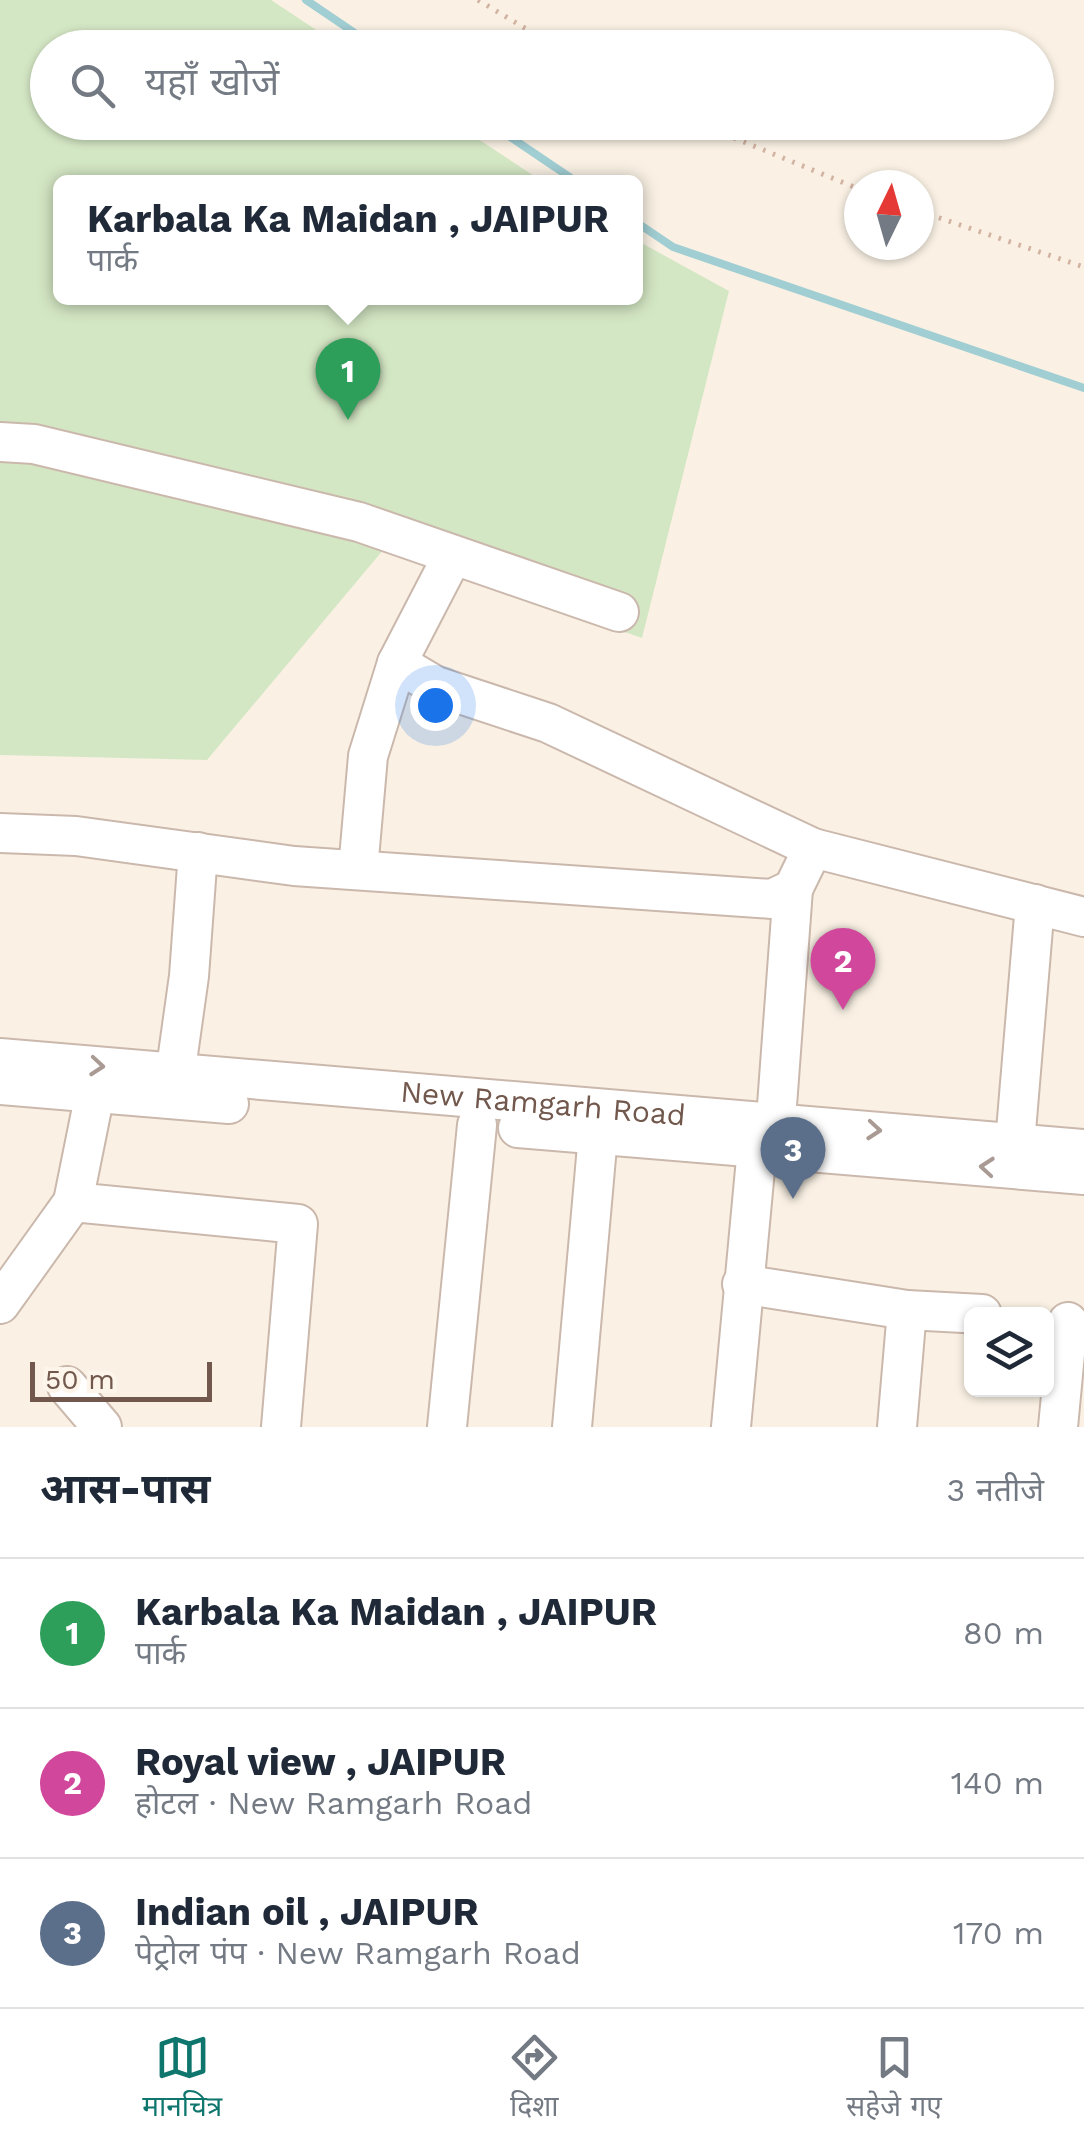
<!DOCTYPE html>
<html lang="hi">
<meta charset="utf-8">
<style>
:root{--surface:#fff;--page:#f6f6f7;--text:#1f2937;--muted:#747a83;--line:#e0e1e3;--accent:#0f766e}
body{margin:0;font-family:"Work Sans","Noto Sans Devanagari",sans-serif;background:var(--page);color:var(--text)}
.controls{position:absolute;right:30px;bottom:30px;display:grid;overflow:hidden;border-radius:15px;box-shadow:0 2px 8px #0004}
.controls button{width:90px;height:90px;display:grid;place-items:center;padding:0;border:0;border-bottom:2px solid var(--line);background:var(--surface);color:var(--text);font:50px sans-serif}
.compass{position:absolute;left:844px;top:170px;width:90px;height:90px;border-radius:50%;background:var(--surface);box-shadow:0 2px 8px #0004;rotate:5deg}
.scale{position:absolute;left:30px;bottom:25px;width:182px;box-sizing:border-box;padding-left:10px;border:5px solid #71574c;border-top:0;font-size:28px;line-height:35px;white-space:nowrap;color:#71574c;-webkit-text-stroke:8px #fef5ea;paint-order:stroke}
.you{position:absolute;left:435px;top:705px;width:35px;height:35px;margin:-25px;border:8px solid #fff;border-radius:50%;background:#1a73e8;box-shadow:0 0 0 15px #1a73e833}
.badge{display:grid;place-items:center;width:65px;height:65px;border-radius:50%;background:var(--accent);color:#fff;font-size:32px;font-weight:700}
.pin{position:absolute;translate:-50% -82px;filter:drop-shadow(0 2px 5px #0008)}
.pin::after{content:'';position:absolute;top:52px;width:35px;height:30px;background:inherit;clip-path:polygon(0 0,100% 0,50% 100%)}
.popup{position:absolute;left:53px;top:175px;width:590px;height:130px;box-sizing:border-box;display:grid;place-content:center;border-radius:15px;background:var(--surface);filter:drop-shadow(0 2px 8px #0005);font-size:32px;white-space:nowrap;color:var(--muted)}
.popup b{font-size:38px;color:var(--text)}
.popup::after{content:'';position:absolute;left:50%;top:100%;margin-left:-20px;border:20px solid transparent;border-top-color:var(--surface)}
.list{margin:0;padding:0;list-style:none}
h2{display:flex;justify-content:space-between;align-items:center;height:130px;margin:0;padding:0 40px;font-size:42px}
h2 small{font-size:32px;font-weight:400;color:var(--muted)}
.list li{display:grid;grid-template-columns:65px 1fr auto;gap:30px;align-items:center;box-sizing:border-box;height:150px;padding:0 40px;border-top:2px solid var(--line)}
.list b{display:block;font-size:38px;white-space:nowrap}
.list p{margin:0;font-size:32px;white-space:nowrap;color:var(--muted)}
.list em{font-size:32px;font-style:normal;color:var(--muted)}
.icon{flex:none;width:55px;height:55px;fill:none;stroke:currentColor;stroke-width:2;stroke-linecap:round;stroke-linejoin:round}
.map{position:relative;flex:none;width:1084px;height:1427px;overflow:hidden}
.search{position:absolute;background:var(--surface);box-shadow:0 2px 8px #0004;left:30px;right:30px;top:30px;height:110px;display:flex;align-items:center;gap:25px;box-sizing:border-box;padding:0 35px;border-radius:55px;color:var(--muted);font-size:38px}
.sheet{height:580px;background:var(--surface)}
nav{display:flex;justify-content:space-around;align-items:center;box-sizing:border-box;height:140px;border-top:2px solid var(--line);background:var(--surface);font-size:28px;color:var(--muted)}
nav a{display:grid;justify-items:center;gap:5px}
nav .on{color:var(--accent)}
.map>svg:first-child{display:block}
.green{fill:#d4e7c4}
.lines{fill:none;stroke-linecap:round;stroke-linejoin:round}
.stream{stroke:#a1ced3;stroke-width:8}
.minor-casing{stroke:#cbb8ac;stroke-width:42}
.path{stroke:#d2b2a1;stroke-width:5;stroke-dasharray:2.5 8;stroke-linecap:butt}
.minor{stroke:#fff;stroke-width:38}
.oneway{stroke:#aa9a94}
.labels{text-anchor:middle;stroke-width:8;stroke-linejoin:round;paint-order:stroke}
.street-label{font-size:30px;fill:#71574c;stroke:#fef5ea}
</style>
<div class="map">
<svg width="1084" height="1427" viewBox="0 0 1084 1427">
<rect width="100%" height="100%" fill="#faf1e4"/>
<path class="green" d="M0,0H271L342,47L48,48V122L454,123L543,182H60V298H636V240L729,291L642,638L384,549L207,760L0,755Z"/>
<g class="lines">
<path class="stream" d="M306,0L377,48
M488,122L577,182
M636,222L673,247L1084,388"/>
<g class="minor-casing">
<g id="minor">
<path d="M0,442L34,444L359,522L619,612"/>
<path d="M397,663L436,686L548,723L813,848"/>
<path d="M0,833L76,836L294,866L772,899L793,889L813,848L1084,917"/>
<path d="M358,870L368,756L397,663L453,555"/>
<path id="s1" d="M0,1058L1084,1149"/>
<path d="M0,1085L229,1104"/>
<path d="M95,1093L73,1202L298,1224L281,1427"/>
<path d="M172,1097L189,976L198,852"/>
<path d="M518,1128L1084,1175"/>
<path d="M1015,1143L1035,904"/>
<path d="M774,1146L793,889"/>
<path d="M742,1284L907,1310L982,1314"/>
<path d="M0,1304L73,1202"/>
<path d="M67,1386L102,1427"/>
<path d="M447,1427L477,1125"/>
<path d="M572,1427L598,1135"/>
<path d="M731,1427L757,1148"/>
<path d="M897,1427L907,1310"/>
<path d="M1058,1427L1068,1322"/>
</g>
</g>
<path class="path" d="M478,0L558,48
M695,122L859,189
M919,211L1084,267"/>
<use href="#minor" class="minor"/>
</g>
<defs><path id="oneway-chevron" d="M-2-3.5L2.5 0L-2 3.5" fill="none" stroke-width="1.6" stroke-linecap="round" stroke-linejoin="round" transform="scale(2.5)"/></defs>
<g class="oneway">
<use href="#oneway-chevron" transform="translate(97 1066) rotate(5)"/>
<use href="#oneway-chevron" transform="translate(874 1130) rotate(5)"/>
<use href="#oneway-chevron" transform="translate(987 1167) rotate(-175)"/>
</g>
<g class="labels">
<g class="street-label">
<text dy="10" stroke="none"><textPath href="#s1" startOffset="545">New Ramgarh Road</textPath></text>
</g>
</g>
</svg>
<div class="controls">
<button><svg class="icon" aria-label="layers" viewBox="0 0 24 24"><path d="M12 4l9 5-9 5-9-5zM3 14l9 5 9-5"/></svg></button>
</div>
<svg class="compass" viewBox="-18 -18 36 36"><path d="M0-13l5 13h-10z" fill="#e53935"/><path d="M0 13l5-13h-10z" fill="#747a83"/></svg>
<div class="scale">50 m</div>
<div class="you"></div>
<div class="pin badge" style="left:348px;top:420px;background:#2e9e5b">1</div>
<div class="popup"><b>Karbala Ka Maidan , JAIPUR</b>पार्क</div>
<div class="pin badge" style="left:843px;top:1010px;background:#d1479c">2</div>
<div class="pin badge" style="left:793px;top:1199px;background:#5c6f8a">3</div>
<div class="search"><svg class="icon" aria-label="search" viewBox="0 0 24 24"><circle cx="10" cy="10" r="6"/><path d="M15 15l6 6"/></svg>यहाँ खोजें</div>
</div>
<section class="sheet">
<h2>आस-पास<small>3 नतीजे</small></h2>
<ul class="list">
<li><span class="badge" style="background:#2e9e5b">1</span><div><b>Karbala Ka Maidan , JAIPUR</b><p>पार्क</p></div><em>80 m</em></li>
<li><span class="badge" style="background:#d1479c">2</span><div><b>Royal view , JAIPUR</b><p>होटल · New Ramgarh Road</p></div><em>140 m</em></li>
<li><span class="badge" style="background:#5c6f8a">3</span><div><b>Indian oil , JAIPUR</b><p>पेट्रोल पंप · New Ramgarh Road</p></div><em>170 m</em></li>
</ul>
</section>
<nav>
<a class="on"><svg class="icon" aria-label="map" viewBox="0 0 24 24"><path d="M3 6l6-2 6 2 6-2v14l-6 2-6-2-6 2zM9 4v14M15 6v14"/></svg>मानचित्र</a>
<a><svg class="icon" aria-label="directions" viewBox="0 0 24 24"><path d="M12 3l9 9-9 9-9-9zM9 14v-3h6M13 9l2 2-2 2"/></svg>दिशा</a>
<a><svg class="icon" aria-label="saved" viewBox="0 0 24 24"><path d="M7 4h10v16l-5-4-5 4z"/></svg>सहेजे गए</a>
</nav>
